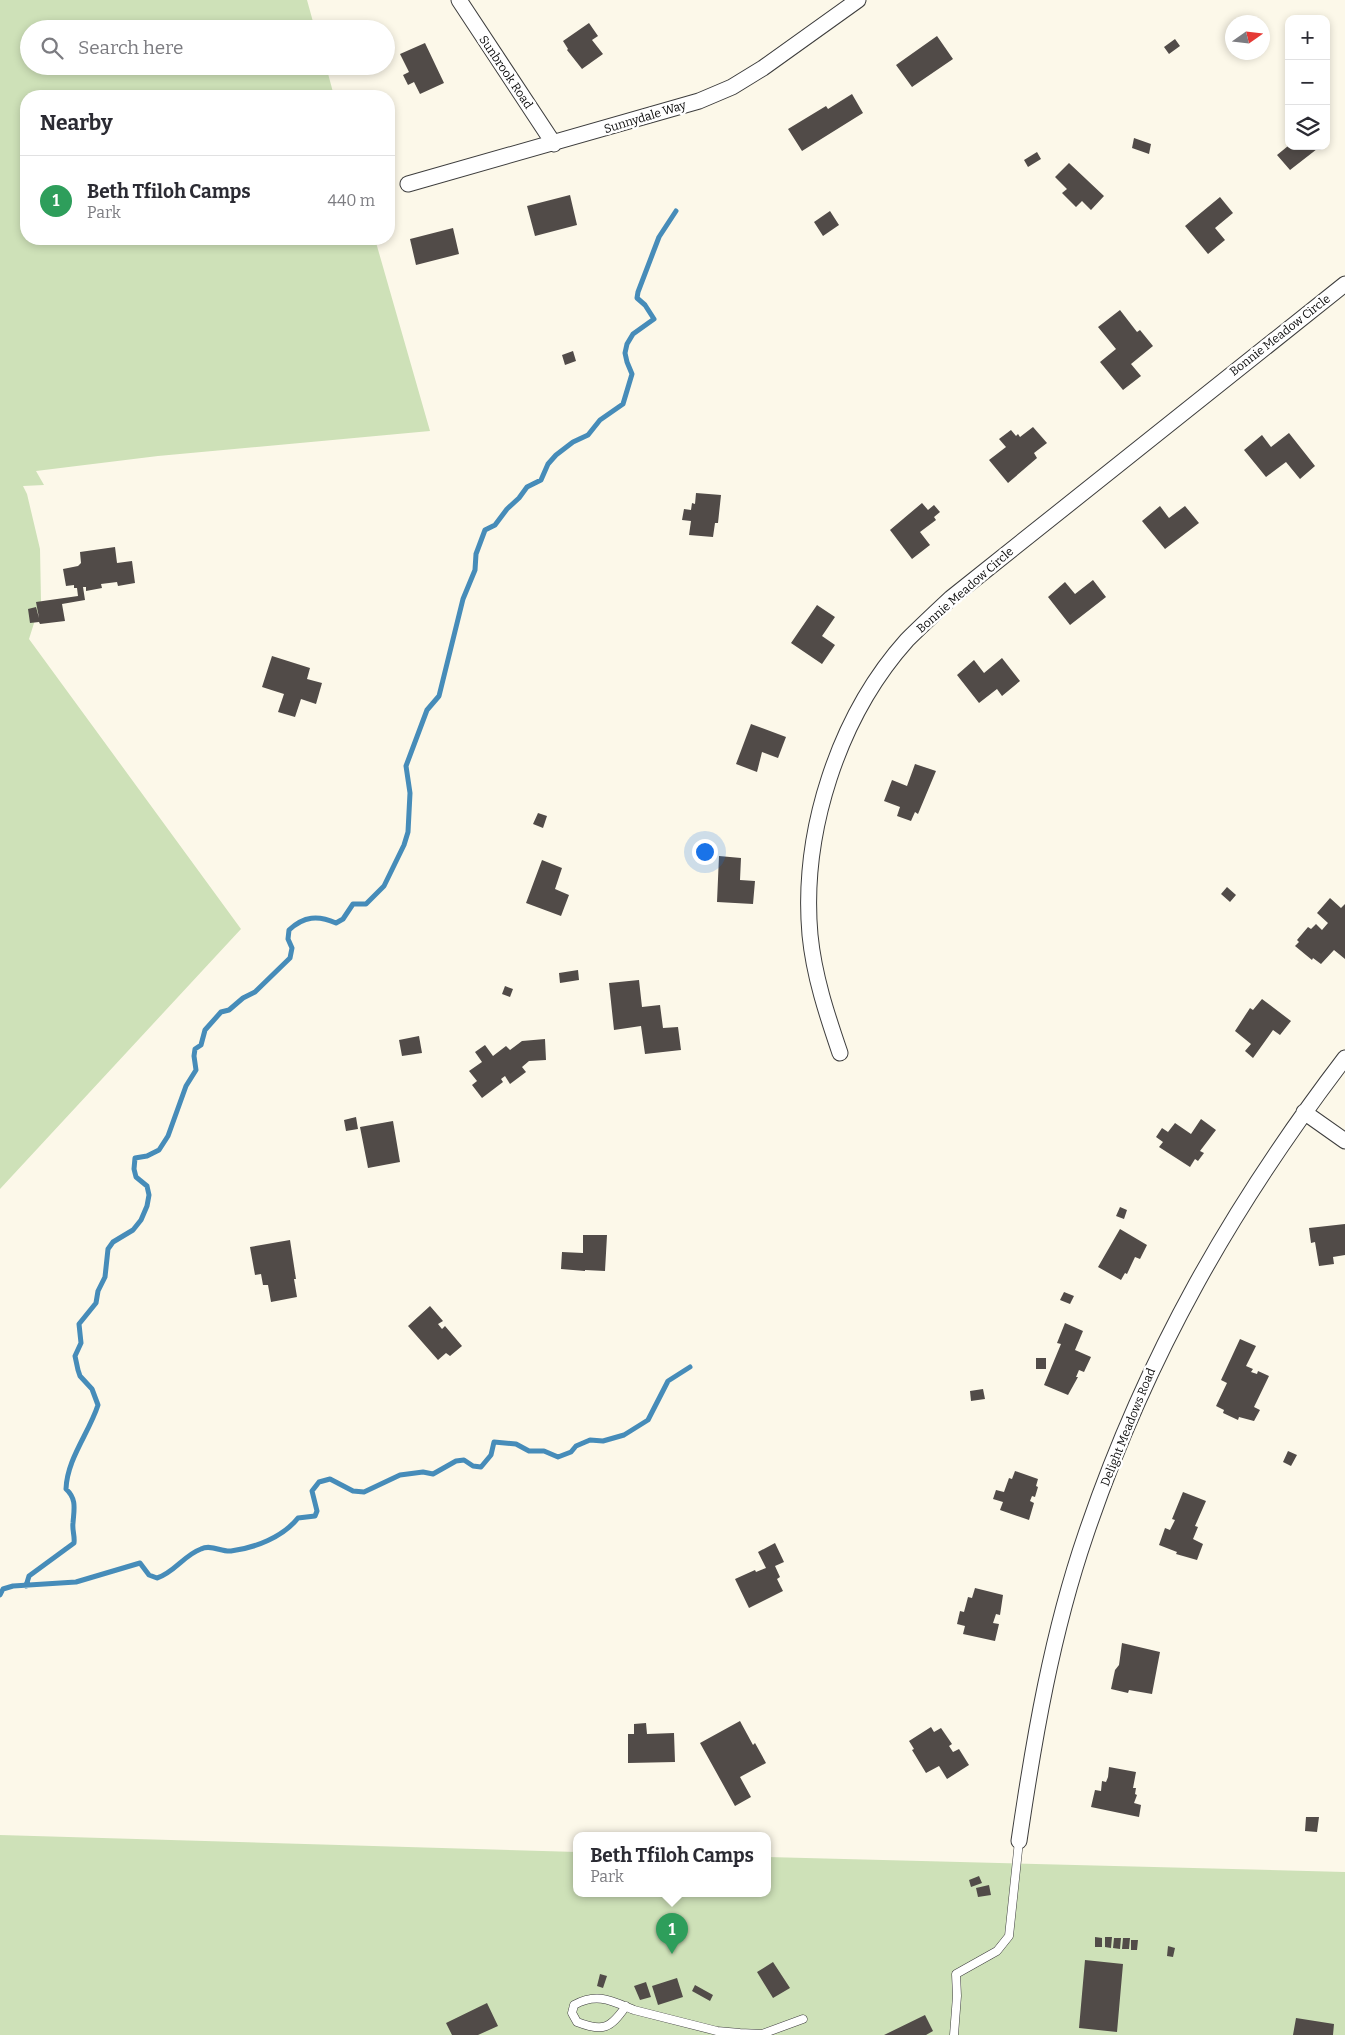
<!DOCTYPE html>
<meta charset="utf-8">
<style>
:root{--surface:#fff;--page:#f2f2f3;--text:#2b2b33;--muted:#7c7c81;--line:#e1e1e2;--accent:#7c3aed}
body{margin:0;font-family:Bitter,serif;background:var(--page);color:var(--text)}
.controls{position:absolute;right:15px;top:15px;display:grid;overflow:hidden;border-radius:10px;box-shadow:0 2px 8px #0003}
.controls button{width:45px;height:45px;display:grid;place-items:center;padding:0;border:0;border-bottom:1px solid var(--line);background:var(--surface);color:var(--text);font:25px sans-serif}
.compass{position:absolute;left:1225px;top:15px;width:45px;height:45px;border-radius:50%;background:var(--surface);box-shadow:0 2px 8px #0003;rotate:76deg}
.you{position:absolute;left:704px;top:851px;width:18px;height:18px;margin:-12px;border:4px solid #fff;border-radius:50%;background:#1a73e8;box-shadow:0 0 0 8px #1a73e833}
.badge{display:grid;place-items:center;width:32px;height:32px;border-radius:50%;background:var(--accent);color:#fff;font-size:16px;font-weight:700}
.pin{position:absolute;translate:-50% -41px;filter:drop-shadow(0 1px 2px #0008)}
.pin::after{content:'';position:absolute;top:26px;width:18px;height:15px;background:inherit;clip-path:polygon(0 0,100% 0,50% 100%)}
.popup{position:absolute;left:573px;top:1832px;width:198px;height:65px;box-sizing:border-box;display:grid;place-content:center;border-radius:10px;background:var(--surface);filter:drop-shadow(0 1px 4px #0005);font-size:16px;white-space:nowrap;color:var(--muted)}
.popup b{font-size:19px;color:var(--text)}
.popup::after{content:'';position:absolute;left:50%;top:100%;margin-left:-10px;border:10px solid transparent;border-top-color:var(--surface)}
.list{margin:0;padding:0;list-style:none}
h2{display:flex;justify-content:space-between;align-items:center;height:65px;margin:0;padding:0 20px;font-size:21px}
h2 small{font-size:16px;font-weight:400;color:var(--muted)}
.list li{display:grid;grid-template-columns:32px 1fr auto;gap:15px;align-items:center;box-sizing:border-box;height:90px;padding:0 20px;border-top:1px solid var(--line)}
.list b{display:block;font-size:19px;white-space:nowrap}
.list p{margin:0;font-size:16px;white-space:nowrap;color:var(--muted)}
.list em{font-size:16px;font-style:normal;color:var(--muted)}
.icon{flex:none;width:28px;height:28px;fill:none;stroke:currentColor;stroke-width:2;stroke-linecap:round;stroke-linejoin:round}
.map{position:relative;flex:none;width:1345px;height:2035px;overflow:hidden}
.search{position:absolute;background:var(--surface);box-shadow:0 2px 8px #0003;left:20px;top:20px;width:375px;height:55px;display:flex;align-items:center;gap:12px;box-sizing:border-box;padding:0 18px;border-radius:28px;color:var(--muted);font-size:19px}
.panel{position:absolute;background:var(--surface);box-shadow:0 2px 8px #0003;left:20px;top:90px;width:375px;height:155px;border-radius:20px}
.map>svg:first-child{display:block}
.green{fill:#cee1b8}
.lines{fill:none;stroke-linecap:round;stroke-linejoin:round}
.stream{stroke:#468cb9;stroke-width:5}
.building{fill:#514b48}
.service-casing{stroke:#3d3d3d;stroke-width:9}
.minor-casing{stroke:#3d3d3d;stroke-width:17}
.service{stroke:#fff;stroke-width:8}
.minor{stroke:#fff;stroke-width:15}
.labels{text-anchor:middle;stroke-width:5;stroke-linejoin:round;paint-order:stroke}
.street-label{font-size:12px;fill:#0a0a0a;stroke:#fff}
</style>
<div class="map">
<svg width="1345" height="2035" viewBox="0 0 1345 2035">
<rect width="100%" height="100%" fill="#fcf8e9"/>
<path class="green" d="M0,0H307L315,29H29V66H326L334,96H26V239H375L430,431L158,456L36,471L44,485L23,486L27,494L40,549L41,601L29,639L241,929L0,1189Z
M0,1835L577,1852V1893H767V1857L1345,1872V2035H0Z"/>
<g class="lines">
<path class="stream" d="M26,1586L29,1576L74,1543C75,1536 72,1530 73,1523C74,1509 77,1499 66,1489C67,1459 89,1433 98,1405L92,1389L80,1376L78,1370L75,1356L81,1343L79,1324L96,1303L98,1291L105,1277L108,1249L113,1242L133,1230L141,1220L147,1206L149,1195L147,1186L136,1177L134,1169L135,1158L147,1156L159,1150L168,1136L186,1086L196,1070L194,1056L195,1049L201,1045L205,1030L221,1012L229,1010L243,998L255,992L290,958L292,948L288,939L289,930C304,916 318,915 336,923L343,919L353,904H366L384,886L404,845L408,832L410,793L406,766L427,710L439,696L463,599L475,570L476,554L485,530L495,525L507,509L519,498L527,487L541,480L548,464L556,455L573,442L588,435L600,420L623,404L632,374L627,362L625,353L627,344L633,334L654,319L645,305L637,298L638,292L659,237L676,211
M0,1595L3,1589L13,1586L76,1582L140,1563L149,1575L157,1578C174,1573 184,1555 201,1549C211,1544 221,1552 231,1551C255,1548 283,1537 298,1518L315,1516L317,1511L312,1491L319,1482L330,1479L353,1491L364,1492L400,1475L423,1472L433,1474L456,1461L464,1460L473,1466L481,1467L491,1455L494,1442L516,1444L529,1451H544L558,1457L571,1452L576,1446L590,1440L603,1441L624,1435L648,1420L668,1381L690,1367"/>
</g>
<path class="building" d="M589,23L598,36L592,40L603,54L582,69L567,50L568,49L563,41Z
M937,36L953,59L912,87L896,65Z
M1175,39L1180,46L1169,54L1164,47Z
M425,43L444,83L420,94L414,82L408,85L403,75L409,72L400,54Z
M852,94L863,113L802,151L788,129L826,106L828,109Z
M1134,138L1151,144L1149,154L1132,148Z
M1288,146H1315L1317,149L1290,170L1277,155Z
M1037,152L1041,159L1028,167L1024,160Z
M1069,163L1104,196L1091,210L1082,201L1076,207L1062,193L1067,189L1055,177Z
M570,195L577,225L535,236L527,206Z
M1220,197L1233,213L1215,228L1225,240L1208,254L1185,226Z
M830,211L839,225L823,236L814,222Z
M453,228L459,254L416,265L410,239Z
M1120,310L1137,332L1140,330L1153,346L1131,364L1141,376L1123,390L1100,362L1116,349L1098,327Z
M573,351L576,361L565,365L562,355Z
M1033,427L1047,443L1034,453L1037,458L1008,483L989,460L1006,447L999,439L1011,430L1016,436L1018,434L1020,437Z
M1289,433L1315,466L1300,479L1286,462L1266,477L1244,450L1262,435L1271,447Z
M696,493L721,495L718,523H715L713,537L689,535L691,521L682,520L684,509L691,510L692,503L695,504Z
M922,503L928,510L934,505L940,512L934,517L936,520L920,532L930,545L912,559L890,530Z
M1160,506L1169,518L1185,506L1199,523L1165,549L1142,521Z
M115,547L117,563L132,561L135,583L118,586L117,582L101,584L102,588L86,591V587H83L85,600L62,604L65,621L40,624L39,622L30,623L28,609L36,607L39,618L36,602L78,596L77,588H74V585L66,586L63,569L78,566L81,563L80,552Z
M1093,580L1106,597L1070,625L1048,597L1065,582L1075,594Z
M817,605L835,617L822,636L835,645L822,664L791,643Z
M272,656L310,668L307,679L322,683L316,704L301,699L295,717L278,712L284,694L262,687Z
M1002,658L1020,681L1002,696L997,689L979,703L957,675L974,660L984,673Z
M751,724L786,737L778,758L762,752L757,772L736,764Z
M915,764L936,771L918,814L915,812L911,821L897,816L900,807L884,801L892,780L907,786Z
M538,813L547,816L543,828L533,824Z
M719,856L741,858L740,880L755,881L753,904L717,902Z
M542,860L562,868L555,889L569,895L561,916L526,903Z
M1227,887L1236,895L1230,902L1221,894Z
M1330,898L1341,908L1345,904V959L1334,950L1321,964L1313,958L1312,960L1295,946L1299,942L1297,940L1308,927L1311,929L1316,924L1322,930L1328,923L1317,913Z
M578,970L579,980L560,983L559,973Z
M639,980L642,1007L660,1005L663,1028L678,1027L681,1050L645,1054L641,1026L614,1030L609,983Z
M505,986L513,989L510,997L502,994Z
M1262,999L1291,1021L1280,1035L1273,1030L1253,1058L1245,1051L1251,1044L1235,1031L1250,1008L1253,1010Z
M419,1036L422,1053L402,1056L399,1040Z
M545,1039L546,1060L529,1061L522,1067L526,1072L510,1084L505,1076L501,1079L503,1082L482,1098L472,1085L477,1081L469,1071L482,1062L475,1052L485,1045L493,1056L506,1046L510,1050L522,1041Z
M356,1117L358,1129L346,1131L344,1120Z
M1201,1119L1216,1130L1200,1151L1204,1153L1198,1161L1195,1159L1190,1167L1159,1147L1163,1142L1156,1137L1162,1128L1168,1132L1175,1123L1191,1134Z
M393,1121L400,1162L368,1168L360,1127Z
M1120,1207L1127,1210L1124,1219L1116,1216Z
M1345,1224V1255L1333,1257L1334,1264L1319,1266L1315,1242L1311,1243L1309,1228Z
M1120,1229L1147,1245L1140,1259L1135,1257L1127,1274L1125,1273L1121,1280L1098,1267Z
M583,1235H607L605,1271L585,1270V1271L561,1269L562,1252L583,1253Z
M290,1240L296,1279H294L297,1297L271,1302L268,1285H263L261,1274L255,1275L250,1247Z
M1064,1292L1074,1296L1070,1304L1060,1300Z
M430,1306L443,1321L438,1324L442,1329L445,1326L462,1346L450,1356L446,1353L438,1360L408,1326Z
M1065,1323L1083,1331L1075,1350L1091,1357L1084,1372L1079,1370L1076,1377H1078L1068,1395L1044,1385L1061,1344L1057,1343Z
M1240,1339L1256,1346L1246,1366L1253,1369L1251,1372L1257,1374L1258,1371L1269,1376L1254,1407L1260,1410L1254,1421L1239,1417L1238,1420L1223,1413L1224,1410L1216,1406L1227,1383L1221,1380Z
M1036,1358H1046V1369H1036Z
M983,1389L985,1399L971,1401L970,1391Z
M1288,1451L1297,1455L1291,1466L1283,1462Z
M1015,1471L1038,1479L1036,1486L1038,1487L1035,1497L1032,1496L1030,1501L1034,1503L1029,1520L1000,1510L1003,1502L993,1499L996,1490L1004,1492L1009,1478L1012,1479Z
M1183,1492L1206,1501L1195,1526L1198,1527L1193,1539L1203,1544L1197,1560L1176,1554L1177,1552L1159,1545L1165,1528L1170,1530L1175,1520L1172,1519Z
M775,1543L784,1562L775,1566L780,1577L777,1579L783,1591L749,1608L735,1579L755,1570L756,1572L766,1568L758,1552Z
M975,1588L1003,1595L1000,1615L996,1614L993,1623L999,1624L995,1641L963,1634L965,1626L957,1624L960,1611L964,1612L968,1597L972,1598Z
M1122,1643L1160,1652L1152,1694L1129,1690L1128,1693L1111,1689L1115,1670L1119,1665Z
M740,1721L753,1745L755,1743L766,1763L740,1777L751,1797L735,1806L700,1743Z
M646,1723L647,1734L674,1733L675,1762L628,1763V1734H634V1724Z
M931,1727L934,1732L941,1728L952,1744L949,1746L953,1752L959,1749L969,1765L947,1779L939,1766L926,1773L912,1750L914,1749L909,1741Z
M1109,1767L1136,1772L1133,1788H1136L1135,1794L1137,1795L1134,1803L1141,1805L1139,1817L1091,1807L1095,1790L1101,1791L1102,1781L1106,1782L1108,1777Z
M1306,1817H1319L1317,1832L1305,1831Z
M979,1876L982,1883L971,1887L969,1880Z
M989,1885L991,1895L978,1897L976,1888Z
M1095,1937L1102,1938V1947H1095Z
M1105,1937H1112L1111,1948L1105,1947Z
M1114,1938H1121L1120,1949L1113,1948Z
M1123,1938H1130L1129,1949H1122Z
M1131,1940H1138L1137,1950H1131Z
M1168,1946L1175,1948L1173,1957L1167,1956Z
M1085,1960L1123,1964L1117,2032L1079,2028Z
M773,1962L790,1988L773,1998L757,1972Z
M600,1974L607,1976L603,1988L597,1986Z
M677,1978L683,1997L658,2005L652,1986Z
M646,1982L651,1997L640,2000L634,1986Z
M695,1985L713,1995L710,2001L692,1991Z
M487,2003L498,2026L478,2035H452L446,2023Z
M925,2015L933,2031L926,2035H884Z
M1296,2018L1334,2024L1333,2035H1293Z"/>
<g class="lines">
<g class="service-casing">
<path id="service" d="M626,2006C610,2029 603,2032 577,2022L572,2013L574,2005C597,1992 612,2001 634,2010L717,2031L740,2033L762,2034L803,2019
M954,2035L957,1996L956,1974L997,1951L1009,1936L1019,1841"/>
</g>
<g class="minor-casing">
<path id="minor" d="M459,0L554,144
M408,184L699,101L732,87L763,68L858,0
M840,1053C827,1015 814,976 810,935C801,833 838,717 907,640C921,626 936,612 951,598L1345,284
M1304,1112L1345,1141
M1019,1841C1034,1738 1052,1633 1086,1534C1146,1357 1232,1206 1345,1058"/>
</g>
<use href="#service" class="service"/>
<use href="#minor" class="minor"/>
</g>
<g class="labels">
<g class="street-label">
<text transform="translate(506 72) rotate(56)" y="4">Sunbrook Road</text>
<text transform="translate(645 117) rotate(-17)" y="4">Sunnydale Way</text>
<text transform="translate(1280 335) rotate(-38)" y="4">Bonnie Meadow Circle</text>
<text transform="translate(965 590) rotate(-41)" y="4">Bonnie Meadow Circle</text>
<text transform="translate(1128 1427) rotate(-68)" y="4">Delight Meadows Road</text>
</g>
</g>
</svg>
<div class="controls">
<button>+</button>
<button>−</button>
<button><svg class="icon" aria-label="layers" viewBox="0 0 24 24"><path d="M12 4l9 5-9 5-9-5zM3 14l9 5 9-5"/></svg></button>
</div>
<svg class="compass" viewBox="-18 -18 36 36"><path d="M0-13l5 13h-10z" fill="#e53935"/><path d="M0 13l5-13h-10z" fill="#7c7c81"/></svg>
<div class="you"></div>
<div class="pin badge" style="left:672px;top:1954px;background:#2e9e5b">1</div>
<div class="popup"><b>Beth Tfiloh Camps</b>Park</div>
<div class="search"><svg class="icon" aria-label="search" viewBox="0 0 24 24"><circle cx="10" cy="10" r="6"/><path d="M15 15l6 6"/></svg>Search here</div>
<section class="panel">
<h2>Nearby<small></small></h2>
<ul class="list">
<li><span class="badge" style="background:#2e9e5b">1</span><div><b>Beth Tfiloh Camps</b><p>Park</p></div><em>440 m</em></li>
</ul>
</section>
</div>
